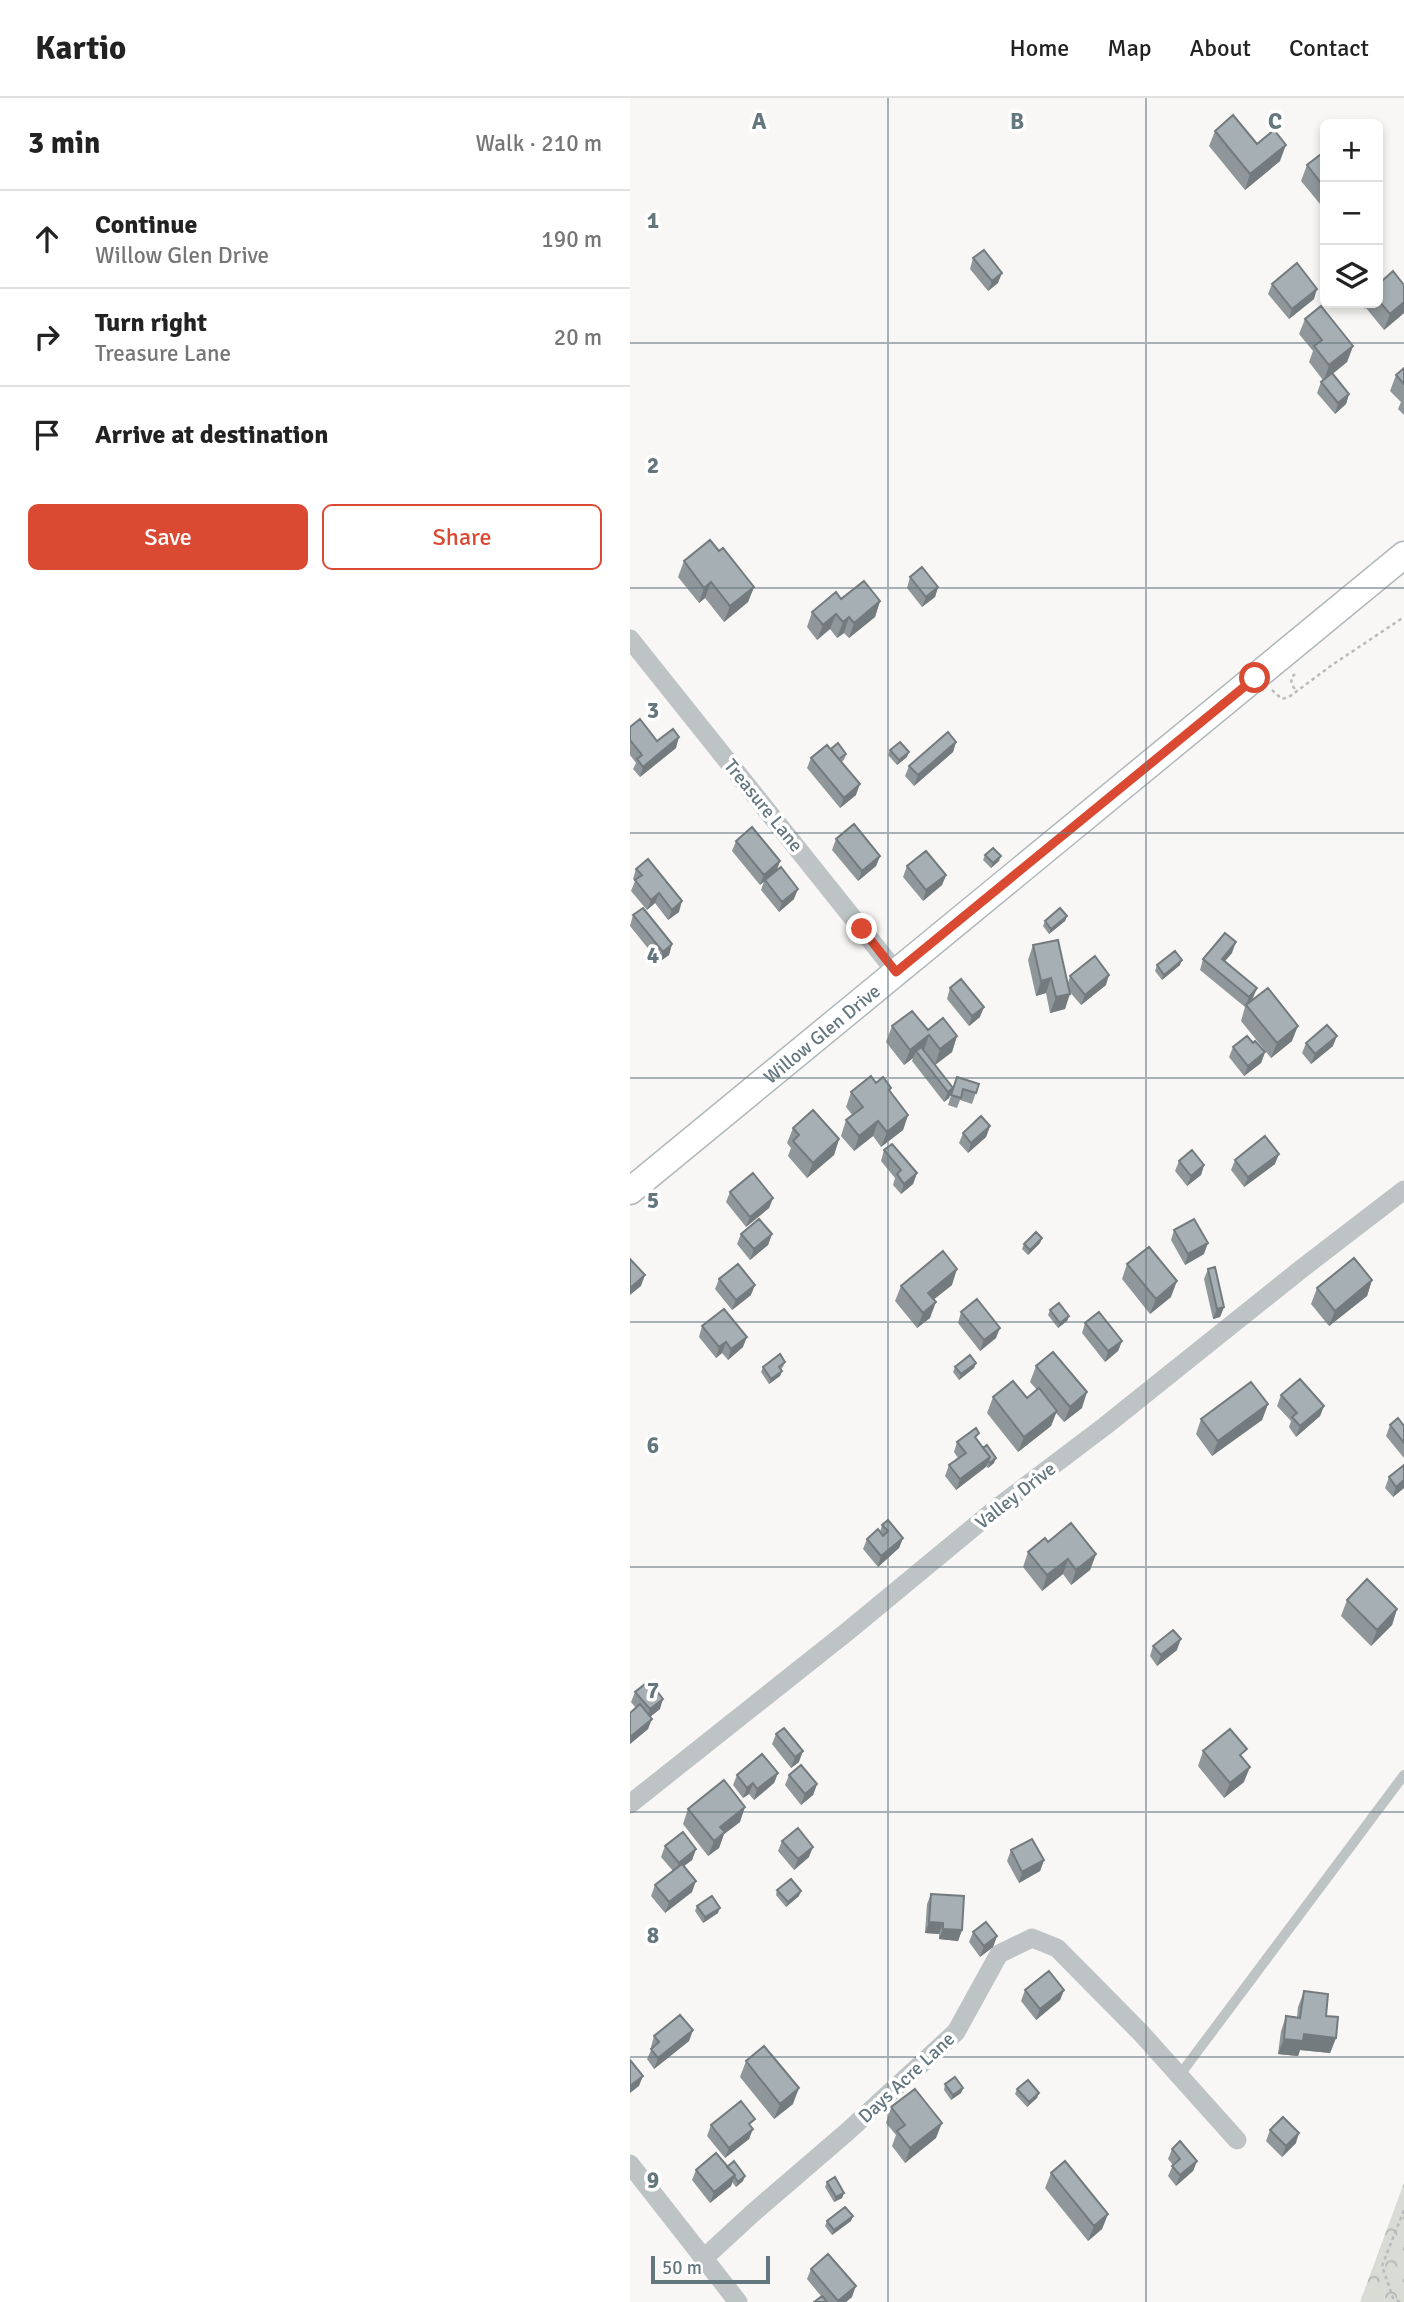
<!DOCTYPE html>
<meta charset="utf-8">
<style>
:root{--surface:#fff;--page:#f2f2f2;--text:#222;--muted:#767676;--line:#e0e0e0;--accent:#da4a33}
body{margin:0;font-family:Signika,sans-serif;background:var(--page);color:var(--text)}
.controls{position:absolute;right:21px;top:21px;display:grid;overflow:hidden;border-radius:10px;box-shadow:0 4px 10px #0003}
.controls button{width:63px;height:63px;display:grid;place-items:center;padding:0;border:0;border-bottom:2px solid var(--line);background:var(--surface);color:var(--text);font:35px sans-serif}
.scale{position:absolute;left:21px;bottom:18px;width:119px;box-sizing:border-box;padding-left:7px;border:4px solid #64767e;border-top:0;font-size:19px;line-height:24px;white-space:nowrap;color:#64767e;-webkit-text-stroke:5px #fff;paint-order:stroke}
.stop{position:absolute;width:21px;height:21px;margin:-16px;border:5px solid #da4a33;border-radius:50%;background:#fff}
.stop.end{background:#da4a33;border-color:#fff;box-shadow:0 2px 7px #0008}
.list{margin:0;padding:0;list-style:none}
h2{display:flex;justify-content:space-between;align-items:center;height:91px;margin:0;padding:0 28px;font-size:30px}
h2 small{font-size:23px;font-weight:400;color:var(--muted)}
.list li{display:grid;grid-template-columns:46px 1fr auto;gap:21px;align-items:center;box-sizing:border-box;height:98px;padding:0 28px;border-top:2px solid var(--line)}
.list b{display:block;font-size:26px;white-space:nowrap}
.list p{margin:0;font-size:23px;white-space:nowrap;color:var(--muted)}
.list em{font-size:23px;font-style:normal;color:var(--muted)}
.actions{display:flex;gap:14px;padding:21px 28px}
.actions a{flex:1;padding:16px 0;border:2px solid var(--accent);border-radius:10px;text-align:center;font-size:24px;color:var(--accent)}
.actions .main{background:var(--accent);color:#fff}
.icon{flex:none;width:38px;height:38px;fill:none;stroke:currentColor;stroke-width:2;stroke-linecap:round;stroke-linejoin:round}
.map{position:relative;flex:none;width:774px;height:2204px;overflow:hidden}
header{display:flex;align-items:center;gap:42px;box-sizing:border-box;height:98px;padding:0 35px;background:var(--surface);border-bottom:2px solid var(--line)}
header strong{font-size:33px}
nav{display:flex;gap:38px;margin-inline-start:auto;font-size:24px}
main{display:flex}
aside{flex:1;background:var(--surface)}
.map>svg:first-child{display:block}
.forest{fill:url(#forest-crowns)}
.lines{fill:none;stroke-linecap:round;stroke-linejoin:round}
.secondary-casing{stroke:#b1b8bb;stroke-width:29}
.path{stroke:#b7bbbd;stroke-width:2.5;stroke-dasharray:3.5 3.5;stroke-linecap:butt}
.lane{stroke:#bec4c6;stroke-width:10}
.street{stroke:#bec4c6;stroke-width:19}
.secondary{stroke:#fff;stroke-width:26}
.wall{fill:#8f979b}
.shaded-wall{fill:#747b7e}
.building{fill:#a6b0b4;stroke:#747b7e;stroke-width:2}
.route{stroke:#da4a33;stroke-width:9}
.grid{fill:none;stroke:#64767e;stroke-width:2;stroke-opacity:0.55}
.labels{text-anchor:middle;stroke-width:7;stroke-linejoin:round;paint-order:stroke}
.street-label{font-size:19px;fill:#64767e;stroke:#fff}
.grid-label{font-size:23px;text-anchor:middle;font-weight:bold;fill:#64767e;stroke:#fff;stroke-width:7;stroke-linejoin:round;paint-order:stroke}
</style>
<header>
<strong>Kartio</strong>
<nav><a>Home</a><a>Map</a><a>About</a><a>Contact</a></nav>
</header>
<main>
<aside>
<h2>3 min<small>Walk · 210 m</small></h2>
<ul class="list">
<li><svg class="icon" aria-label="ahead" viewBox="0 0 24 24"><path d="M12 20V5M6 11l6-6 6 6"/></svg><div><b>Continue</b><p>Willow Glen Drive</p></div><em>190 m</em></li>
<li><svg class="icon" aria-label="right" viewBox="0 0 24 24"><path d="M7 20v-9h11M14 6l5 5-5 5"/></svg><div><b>Turn right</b><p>Treasure Lane</p></div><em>20 m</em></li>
<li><svg class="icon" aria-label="arrive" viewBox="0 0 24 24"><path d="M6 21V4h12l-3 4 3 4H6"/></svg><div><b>Arrive at destination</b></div></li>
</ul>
<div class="actions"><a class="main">Save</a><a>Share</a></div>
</aside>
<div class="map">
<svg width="774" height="2204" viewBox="0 0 774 2204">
<defs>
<pattern id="forest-crowns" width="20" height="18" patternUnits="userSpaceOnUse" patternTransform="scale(1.75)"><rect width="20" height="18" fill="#d8dcd4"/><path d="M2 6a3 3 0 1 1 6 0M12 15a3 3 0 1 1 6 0" fill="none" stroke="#b3b7b1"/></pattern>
</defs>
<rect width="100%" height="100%" fill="#f8f7f5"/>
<path class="forest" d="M774,2085V2204H730Z"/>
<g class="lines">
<g class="secondary-casing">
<g id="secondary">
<path id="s1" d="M0,1093L774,457"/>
</g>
</g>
<path class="path" d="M665,576L661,580L662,587L667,594
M642,592L652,601L659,599L702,567L774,519
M770,2204L763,2200L752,2168L774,2112"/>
<path class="lane" d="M549,1978L774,1677"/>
<path class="street" d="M0,541L266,874
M0,1706L218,1533L368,1409L475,1328L670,1172L774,1092
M0,2066L108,2204
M74,2160L124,2114L217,2034L326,1934L369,1856L402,1840L427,1850L511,1935L607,2042"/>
<use href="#secondary" class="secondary"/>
</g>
<path class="wall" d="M585,33L627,46L650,63L615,92L579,48Z
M695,53V112L671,83L677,67Z
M343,160L368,185L358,193L340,171Z
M748,178L752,183L774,187V215L754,232L736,210L735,211L730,205H748Z
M642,186L684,201L659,221L638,196Z
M675,221L723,248L717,264L702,276L719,296L716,306L705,316L687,295L691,284L693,282L679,264L683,253L669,236Z
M774,270V317L768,311L771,304L760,293L766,277Z
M89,453L124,489L118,504L94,524L75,500L69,505L48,479L54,463Z
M280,479L308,489L305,499L292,509L277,490Z
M211,501L250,503L245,519L219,540L214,535L207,540L200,531L187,542L177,529L182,514Z
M0,629L27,643L46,650L10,679L3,671L6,665L0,657Z
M326,644L323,654L284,688L275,678L279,668Z
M201,651L216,656L214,662L211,664L226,697L210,710L177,670L181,660Z
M260,652L277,659L267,667L258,657Z
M206,741L250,758L246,768L228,783L202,752Z
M106,743L150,763L147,772L164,801L149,814L131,792L134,783L130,787L102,753Z
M355,757L369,763L361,770L353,762Z
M277,768L316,777L312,787L293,803L273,779Z
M6,771L49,814L38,822L25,805L17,812L1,793L5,783L3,781Z
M3,817L42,846L39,857L29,864L0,828Z
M437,818L435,823L419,836L413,828L415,823Z
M403,847L438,885L440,878L476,887L451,907L439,893L435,911L420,915L416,895L406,898L398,862Z
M602,855L595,863L623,900L619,905L662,943L641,960L611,923L615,909L570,872L573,861Z
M527,867H550L532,882L525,873Z
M320,890L350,919L339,928L317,901Z
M262,928L298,932L327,938L322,954L305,967L323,990L319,1000L314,1004L282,963L283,960L274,967L256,944Z
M676,945L703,948L681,966L672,955Z
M603,949L635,954L631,965L614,978L599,959Z
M327,979L349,986L342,1006L330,1002L327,1010L318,1007Z
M246,985L260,994L278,1017L273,1032L251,1049L243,1038L224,1053L211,1038L216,1022L223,1018L216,1009L221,994Z
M360,1028L356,1039L338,1055L329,1045L333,1035Z
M163,1030L209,1041L204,1057L177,1080L158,1058L161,1050L157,1045Z
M254,1052L287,1075L283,1086L271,1096L263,1087L265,1080L251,1063Z
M605,1062L645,1066L614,1089L601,1072Z
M549,1063L574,1067L571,1077L557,1088L545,1073Z
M100,1094L143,1100L139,1110L116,1129L96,1104Z
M544,1132L574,1156L555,1167L541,1142Z
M111,1136H142L138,1147L120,1162L107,1146Z
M412,1140L410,1145L398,1157L392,1151L394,1146Z
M497,1166L541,1199L520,1216L492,1181Z
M578,1171L594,1209L590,1219L583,1221L574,1181Z
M89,1181L121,1197L102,1212L85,1191Z
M742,1182L737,1198L699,1228L681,1206L687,1190Z
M322,1187L304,1201L300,1220L287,1230L265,1203L271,1188Z
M420,1212L439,1218L437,1223L428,1230L418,1217Z
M331,1214L366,1240L350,1253L328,1225Z
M455,1225L492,1243L488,1253L475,1264L452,1235Z
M72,1228L113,1249L98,1262L92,1255L86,1260L69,1239Z
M155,1264L153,1269L151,1271L152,1273L150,1278L139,1286L131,1274L133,1269Z
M346,1265L344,1270L329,1282L323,1274L325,1269Z
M406,1268L452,1310L434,1324L426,1315L421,1328L388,1354L357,1315L363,1299L397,1300L407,1292L400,1284Z
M651,1297L694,1308L690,1318L666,1339L659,1329L661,1323L647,1308Z
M638,1306L632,1322L582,1358L566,1336L571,1321Z
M760,1327L774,1328V1360L756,1338Z
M347,1342L364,1365L358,1370L356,1368L326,1392L315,1378L319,1367L328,1360L324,1354L327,1344Z
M759,1379L774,1390L763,1399L755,1390Z
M252,1427L273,1440L269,1450L248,1469L233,1451L237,1441L250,1434Z
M418,1444L466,1456L460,1472L441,1487L433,1476L412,1493L393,1469L398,1454Z
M717,1502L767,1511L762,1527L741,1548L711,1518Z
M523,1548L547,1552L527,1568L520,1558Z
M5,1594L30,1611L20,1619L18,1631L0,1646V1615L6,1610L1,1604Z
M146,1636L169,1664L161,1670L142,1646Z
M573,1653L614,1684L594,1700L568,1668Z
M148,1675L144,1685L124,1702L119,1696L113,1700L103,1687L107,1677Z
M159,1677L187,1686L183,1697L171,1707L155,1687Z
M58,1711L110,1724L94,1736L89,1750L78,1758L53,1726Z
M152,1743L179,1759L164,1772L148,1753Z
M35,1748L66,1751L62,1762L54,1768L62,1794L35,1815L21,1798L25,1787L43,1773L31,1759Z
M381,1752L414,1762L410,1773L389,1785L377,1763Z
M147,1792L169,1798L156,1809L146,1797Z
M301,1796L332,1832L328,1843L309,1841V1836L295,1835L297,1806Z
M67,1808L88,1815L73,1825L65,1813Z
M343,1834L367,1838L363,1849L350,1859L339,1844Z
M395,1892H434L430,1902L406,1922L391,1903Z
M674,1893L696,1918L706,1940L700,1955L670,1952L668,1958L648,1956L651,1933L656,1918L667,1919L668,1909Z
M63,1932L59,1943L24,1971L17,1961L22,1950L21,1949L24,1938Z
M116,1963L163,2006L144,2021L110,1979Z
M315,1986L333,1990L331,1995L321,2002L314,1992Z
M387,1991L407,2000L397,2009L385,1996Z
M261,2009L306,2040L275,2065L262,2048L266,2037L256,2025Z
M81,2027L122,2030L119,2041L95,2060L77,2038Z
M640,2032L666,2045L652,2059L636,2043Z
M542,2051L567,2063L563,2073L546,2088L538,2078L543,2067L538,2061Z
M97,2069L113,2083L106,2089L102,2084L101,2088L80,2105L62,2082L66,2072Z
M421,2075L478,2116L472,2131L458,2143L415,2090Z
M197,2084L214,2095L212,2100L204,2104L195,2089Z
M197,2123H221L202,2137L195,2128Z
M181,2171L222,2199L216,2204H184L191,2198L177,2181Z"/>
<path class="shaded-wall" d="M656,47L650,63L615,92L620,76Z
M372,175L368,185L358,193L362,183Z
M687,191L684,201L659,221L662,211Z
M774,204V215L754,232L760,216Z
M723,248L717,264L694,283L699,267Z
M719,296L716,306L705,316L708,305Z
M81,484L75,500L69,505L74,490Z
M124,489L118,504L94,524L100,508Z
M308,489L305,499L292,509L296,499Z
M250,503L245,519L219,540L224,525Z
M206,516L200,531L187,542L193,527Z
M219,519L214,535L207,540L213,524Z
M49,639L46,650L10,679L13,669Z
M326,644L323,654L284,688L288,677Z
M279,654L277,659L267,667L269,662Z
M230,686L226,697L210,710L214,700Z
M250,758L246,768L228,783L232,773Z
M371,758L369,763L361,770L363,765Z
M150,763L146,774L130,787L134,777Z
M316,777L312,787L293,803L296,792Z
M168,791L164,801L149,814L152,804Z
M29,795L25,805L17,812L21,802Z
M52,803L49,814L38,822L42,812Z
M437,818L435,823L419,836L421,831Z
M606,844L602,855L588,871L592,861Z
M42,846L39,857L29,864L33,854Z
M552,862L550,867L532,882L534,877Z
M479,877L476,887L451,907L455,897Z
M421,880L416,895L406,898L411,883Z
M627,890L623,900L615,910L619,899Z
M440,896L435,911L420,915L426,899Z
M354,909L350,919L339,928L342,918Z
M668,928L662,943L641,960L647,945Z
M299,937L294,952L286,953L283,960L274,967L280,952Z
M327,938L322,954L305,967L310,951Z
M707,938L703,948L681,966L685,956Z
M635,954L631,965L614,978L618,968Z
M323,990L319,1000L314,1004L318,994Z
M278,1017L273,1032L251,1049L257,1034Z
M248,1023L243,1038L224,1053L229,1038Z
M360,1028L356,1039L338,1055L341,1045Z
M209,1041L204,1057L177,1080L183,1065Z
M649,1056L645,1066L614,1089L618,1079Z
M574,1067L571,1077L557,1088L561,1078Z
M287,1075L283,1086L271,1096L274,1086Z
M143,1100L139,1110L116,1129L120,1119Z
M142,1136L138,1147L120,1162L124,1151Z
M412,1140L410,1145L398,1157L400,1152Z
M578,1145L574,1156L555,1167L558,1156Z
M327,1171L322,1187L293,1210L298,1195Z
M15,1177L11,1188L0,1197V1190Z
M742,1182L737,1198L699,1228L705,1213Z
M547,1183L541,1199L520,1216L526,1201Z
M125,1187L121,1197L102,1212L106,1202Z
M306,1204L300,1220L287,1230L293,1215Z
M594,1209L590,1219L583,1221L587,1211Z
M439,1218L437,1223L428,1230L430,1225Z
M370,1230L366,1240L350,1253L354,1242Z
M117,1239L113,1249L98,1262L101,1251Z
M492,1243L488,1253L475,1264L478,1253Z
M96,1244L92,1255L86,1260L89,1249Z
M346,1265L344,1270L329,1282L331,1276Z
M152,1273L150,1278L139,1286L141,1281Z
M457,1294L452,1310L434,1324L440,1309Z
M638,1306L632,1322L582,1358L588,1343Z
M694,1308L690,1318L666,1339L670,1328Z
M427,1313L421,1328L388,1354L394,1339Z
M360,1359L356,1369L326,1392L330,1381Z
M366,1360L364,1365L358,1370L360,1365Z
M774,1382V1390L763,1399L766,1389Z
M273,1440L269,1450L248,1469L251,1458Z
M466,1456L460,1472L441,1487L446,1472Z
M438,1461L433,1476L412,1493L417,1477Z
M767,1511L762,1527L741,1548L747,1532Z
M551,1541L547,1552L527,1568L531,1557Z
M33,1601L30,1611L16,1622L20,1611Z
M22,1621L18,1631L0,1646V1639Z
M173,1653L169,1664L161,1670L165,1659Z
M620,1669L614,1684L594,1700L600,1685Z
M148,1675L144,1685L124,1702L127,1691Z
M123,1685L119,1696L113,1700L117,1690Z
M187,1686L183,1697L171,1707L175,1696Z
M115,1709L110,1724L94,1736L89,1750L78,1758L90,1729Z
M183,1749L179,1759L164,1772L168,1761Z
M66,1751L62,1762L45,1775L49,1765Z
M414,1762L410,1773L389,1785L392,1774Z
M66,1783L62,1794L35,1815L39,1804Z
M171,1793L169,1798L156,1809L158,1804Z
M90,1810L88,1815L73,1825L75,1819Z
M299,1824L313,1825L309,1836L295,1835Z
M313,1831L332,1832L328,1843L309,1841Z
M367,1838L363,1849L350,1859L354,1848Z
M434,1892L430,1902L406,1922L410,1911Z
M63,1932L59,1943L24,1971L28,1960Z
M674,1936L706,1940L700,1955L670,1952L668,1958L648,1956L654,1941Z
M13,1978L9,1988L0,1995V1988Z
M169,1990L163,2006L144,2021L150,2006Z
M333,1990L331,1995L321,2002L323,1997Z
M409,1995L407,2000L397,2009L399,2004Z
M312,2025L306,2040L275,2065L280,2050Z
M123,2031L119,2041L95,2060L99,2050Z
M669,2035L666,2045L652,2059L656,2048Z
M567,2063L563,2073L546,2088L550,2077Z
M105,2077L101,2088L80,2105L84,2094Z
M115,2078L113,2083L106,2089L108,2084Z
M214,2095L212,2100L204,2104L206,2099Z
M478,2116L472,2131L458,2143L464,2128Z
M223,2118L221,2123L202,2137L204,2132Z
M226,2188L222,2199L216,2204H208Z"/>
<path class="building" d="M603,17L627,46L644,32L656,47L620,76L585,33Z
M695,53V90L677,67Z
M354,152L372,175L362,183L343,160Z
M667,165L687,191L662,211L642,186Z
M763,173L774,187V204L760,216L748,202V178L752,183Z
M691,208L723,248L699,267L684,248L692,242L675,221Z
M774,270V286L766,277Z
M702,275L719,296L708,305L691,284Z
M80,442L89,453L93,450L124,489L100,508L81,484L74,490L54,463Z
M292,469L308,489L296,499L280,479Z
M234,483L250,503L224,525L219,519L213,524L206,516L193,527L182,514L206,494L211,501Z
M10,621L27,643L43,631L49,639L13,669L7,661L12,657L0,642V629Z
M318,634L326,644L288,677L279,668Z
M270,644L279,654L269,662L260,652Z
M208,645L216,656L209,661L201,651Z
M197,647L230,686L214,700L181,660Z
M224,726L250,758L232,773L206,741Z
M122,729L150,763L134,777L106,743Z
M363,750L371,758L363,765L355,757Z
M296,753L316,777L296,792L277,768Z
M18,761L52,803L42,812L29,795L21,802L5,782L12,777L6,771Z
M151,769L168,791L152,804L135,782Z
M13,810L42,846L33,854L3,817Z
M430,810L437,818L421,831L415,823Z
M595,835L606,844L592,861L627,890L619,899L573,861Z
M428,842L440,896L426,899L421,880L411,883L403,847Z
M545,853L552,862L534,877L527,867Z
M465,858L479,877L455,897L440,878Z
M331,881L354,909L342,918L320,890Z
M638,890L668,928L647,945L616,907Z
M282,913L298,932L313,920L327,938L310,951L299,937L280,952L262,928Z
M697,927L707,938L685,956L676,945Z
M617,938L623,945L625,943L635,954L618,968L603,949Z
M291,949L323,990L318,994L286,953Z
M241,978L246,985L253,979L261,990L259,992L278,1017L257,1034L248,1023L229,1038L216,1022L233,1009L221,994Z
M327,979L349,986L346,995L333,991L331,1000L321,997Z
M183,1012L209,1041L183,1065L163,1043L169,1037L163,1030Z
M351,1018L360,1028L341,1045L333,1035Z
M635,1038L649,1056L618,1079L605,1062Z
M262,1046L287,1075L274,1086L267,1076L271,1072L254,1052Z
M562,1052L574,1067L561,1078L549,1063Z
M123,1075L143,1100L120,1119L100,1094Z
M129,1121L142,1136L124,1151L111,1136Z
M564,1121L578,1145L558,1156L544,1132Z
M406,1134L412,1140L400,1152L394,1146Z
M519,1149L547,1183L526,1201L497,1166Z
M313,1153L327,1171L298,1195L306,1204L293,1215L271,1188Z
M724,1160L742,1182L705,1213L687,1190Z
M0,1161L15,1177L0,1190Z
M108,1166L125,1187L106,1202L89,1181Z
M585,1169L594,1209L587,1211L578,1171Z
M347,1201L370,1230L354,1242L331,1214Z
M429,1205L439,1218L430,1225L420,1212Z
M94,1211L117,1239L101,1251L96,1244L89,1249L72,1228Z
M469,1214L492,1243L478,1253L455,1225Z
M423,1254L457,1294L440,1309L406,1268Z
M150,1256L155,1264L149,1269L152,1273L141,1281L133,1269Z
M340,1257L346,1265L331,1276L325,1269Z
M670,1281L694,1308L670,1328L662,1319L667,1315L651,1297Z
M383,1283L397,1300L409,1290L427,1313L394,1339L363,1299Z
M621,1284L638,1306L588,1343L571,1321Z
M768,1320L774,1328V1345L760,1327Z
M346,1330L349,1335L345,1339L360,1359L330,1381L319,1367L336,1355L327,1344Z
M357,1347L366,1360L360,1365L358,1363L360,1359L353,1350Z
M774,1367V1382L766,1389L759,1379Z
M258,1422L273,1440L251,1458L237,1441L248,1431L253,1438L258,1433L252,1427Z
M441,1425L466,1456L446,1472L438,1461L417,1477L398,1454L415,1440L418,1444Z
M737,1481L767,1511L747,1532L717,1502Z
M543,1532L551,1541L531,1557L523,1548Z
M19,1583L33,1601L20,1611L5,1594Z
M10,1606L22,1621L0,1639V1615Z
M154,1630L173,1653L165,1659L146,1636Z
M600,1631L617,1651L610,1657L620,1669L600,1685L573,1653Z
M132,1656L148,1675L127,1691L123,1685L117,1690L107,1677Z
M171,1667L187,1686L175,1696L159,1677Z
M94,1682L115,1709L90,1729L95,1734L84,1743L58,1711Z
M168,1730L183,1749L168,1761L152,1743Z
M53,1734L66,1751L49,1765L35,1748Z
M402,1741L414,1762L392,1774L381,1752Z
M52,1766L66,1783L39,1804L25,1787Z
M161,1781L171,1793L158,1804L147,1792Z
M301,1796L334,1798L332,1832L313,1831V1825L299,1824Z
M82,1798L90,1810L75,1819L67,1808Z
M356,1824L367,1838L354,1848L343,1834Z
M419,1873L434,1892L410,1911L395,1892Z
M674,1893L698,1896L696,1918L708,1919L706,1940L674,1936L673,1943L654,1941L656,1918L670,1920Z
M50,1917L63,1932L28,1960L21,1951L29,1944L24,1938Z
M134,1948L169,1990L150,2006L116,1963Z
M0,1962L13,1978L0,1988Z
M325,1979L333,1990L323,1997L315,1986Z
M398,1982L409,1995L399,2004L387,1991Z
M285,1991L312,2025L280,2050L267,2033L275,2027L261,2009Z
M111,2003L125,2021L119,2026L123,2031L99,2050L81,2027Z
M653,2019L669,2035L656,2048L640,2032Z
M550,2043L567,2063L550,2077L542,2068L550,2061L542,2051Z
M86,2055L105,2077L84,2094L66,2072Z
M104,2063L115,2078L108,2084L104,2078L105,2077L97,2069Z
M435,2063L478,2116L464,2128L421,2075Z
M205,2079L214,2095L206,2099L197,2084Z
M215,2109L223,2118L204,2132L197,2123Z
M198,2156L226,2188L208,2203L181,2171Z
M192,2198L197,2204H184Z"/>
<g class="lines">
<path class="route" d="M232,831L266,874L625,580"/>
</g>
<path class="grid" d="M258,0V2204M516,0V2204M0,245H774M0,490H774M0,735H774M0,980H774M0,1224H774M0,1469H774M0,1714H774M0,1959H774"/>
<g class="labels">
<g class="street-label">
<text transform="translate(134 707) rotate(51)" y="7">Treasure Lane</text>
<text dy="7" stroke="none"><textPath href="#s1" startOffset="248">Willow Glen Drive</textPath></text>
<text transform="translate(385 1397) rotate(-38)" y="7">Valley Drive</text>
<text transform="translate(276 1979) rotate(-43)" y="7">Days Acre Lane</text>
</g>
</g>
<g class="grid-label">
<text x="129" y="31">A</text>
<text x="387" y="31">B</text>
<text x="645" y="31">C</text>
<text x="23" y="130">1</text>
<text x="23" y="375">2</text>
<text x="23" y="620">3</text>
<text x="23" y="865">4</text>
<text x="23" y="1110">5</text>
<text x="23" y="1355">6</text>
<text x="23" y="1600">7</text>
<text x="23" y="1845">8</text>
<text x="23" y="2090">9</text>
</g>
</svg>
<div class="controls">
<button>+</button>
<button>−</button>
<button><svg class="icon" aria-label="layers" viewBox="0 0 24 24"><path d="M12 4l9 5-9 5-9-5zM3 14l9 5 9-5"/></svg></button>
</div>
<div class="scale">50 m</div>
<div class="stop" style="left:625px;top:580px"></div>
<div class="stop end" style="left:232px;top:831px"></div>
</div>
</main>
